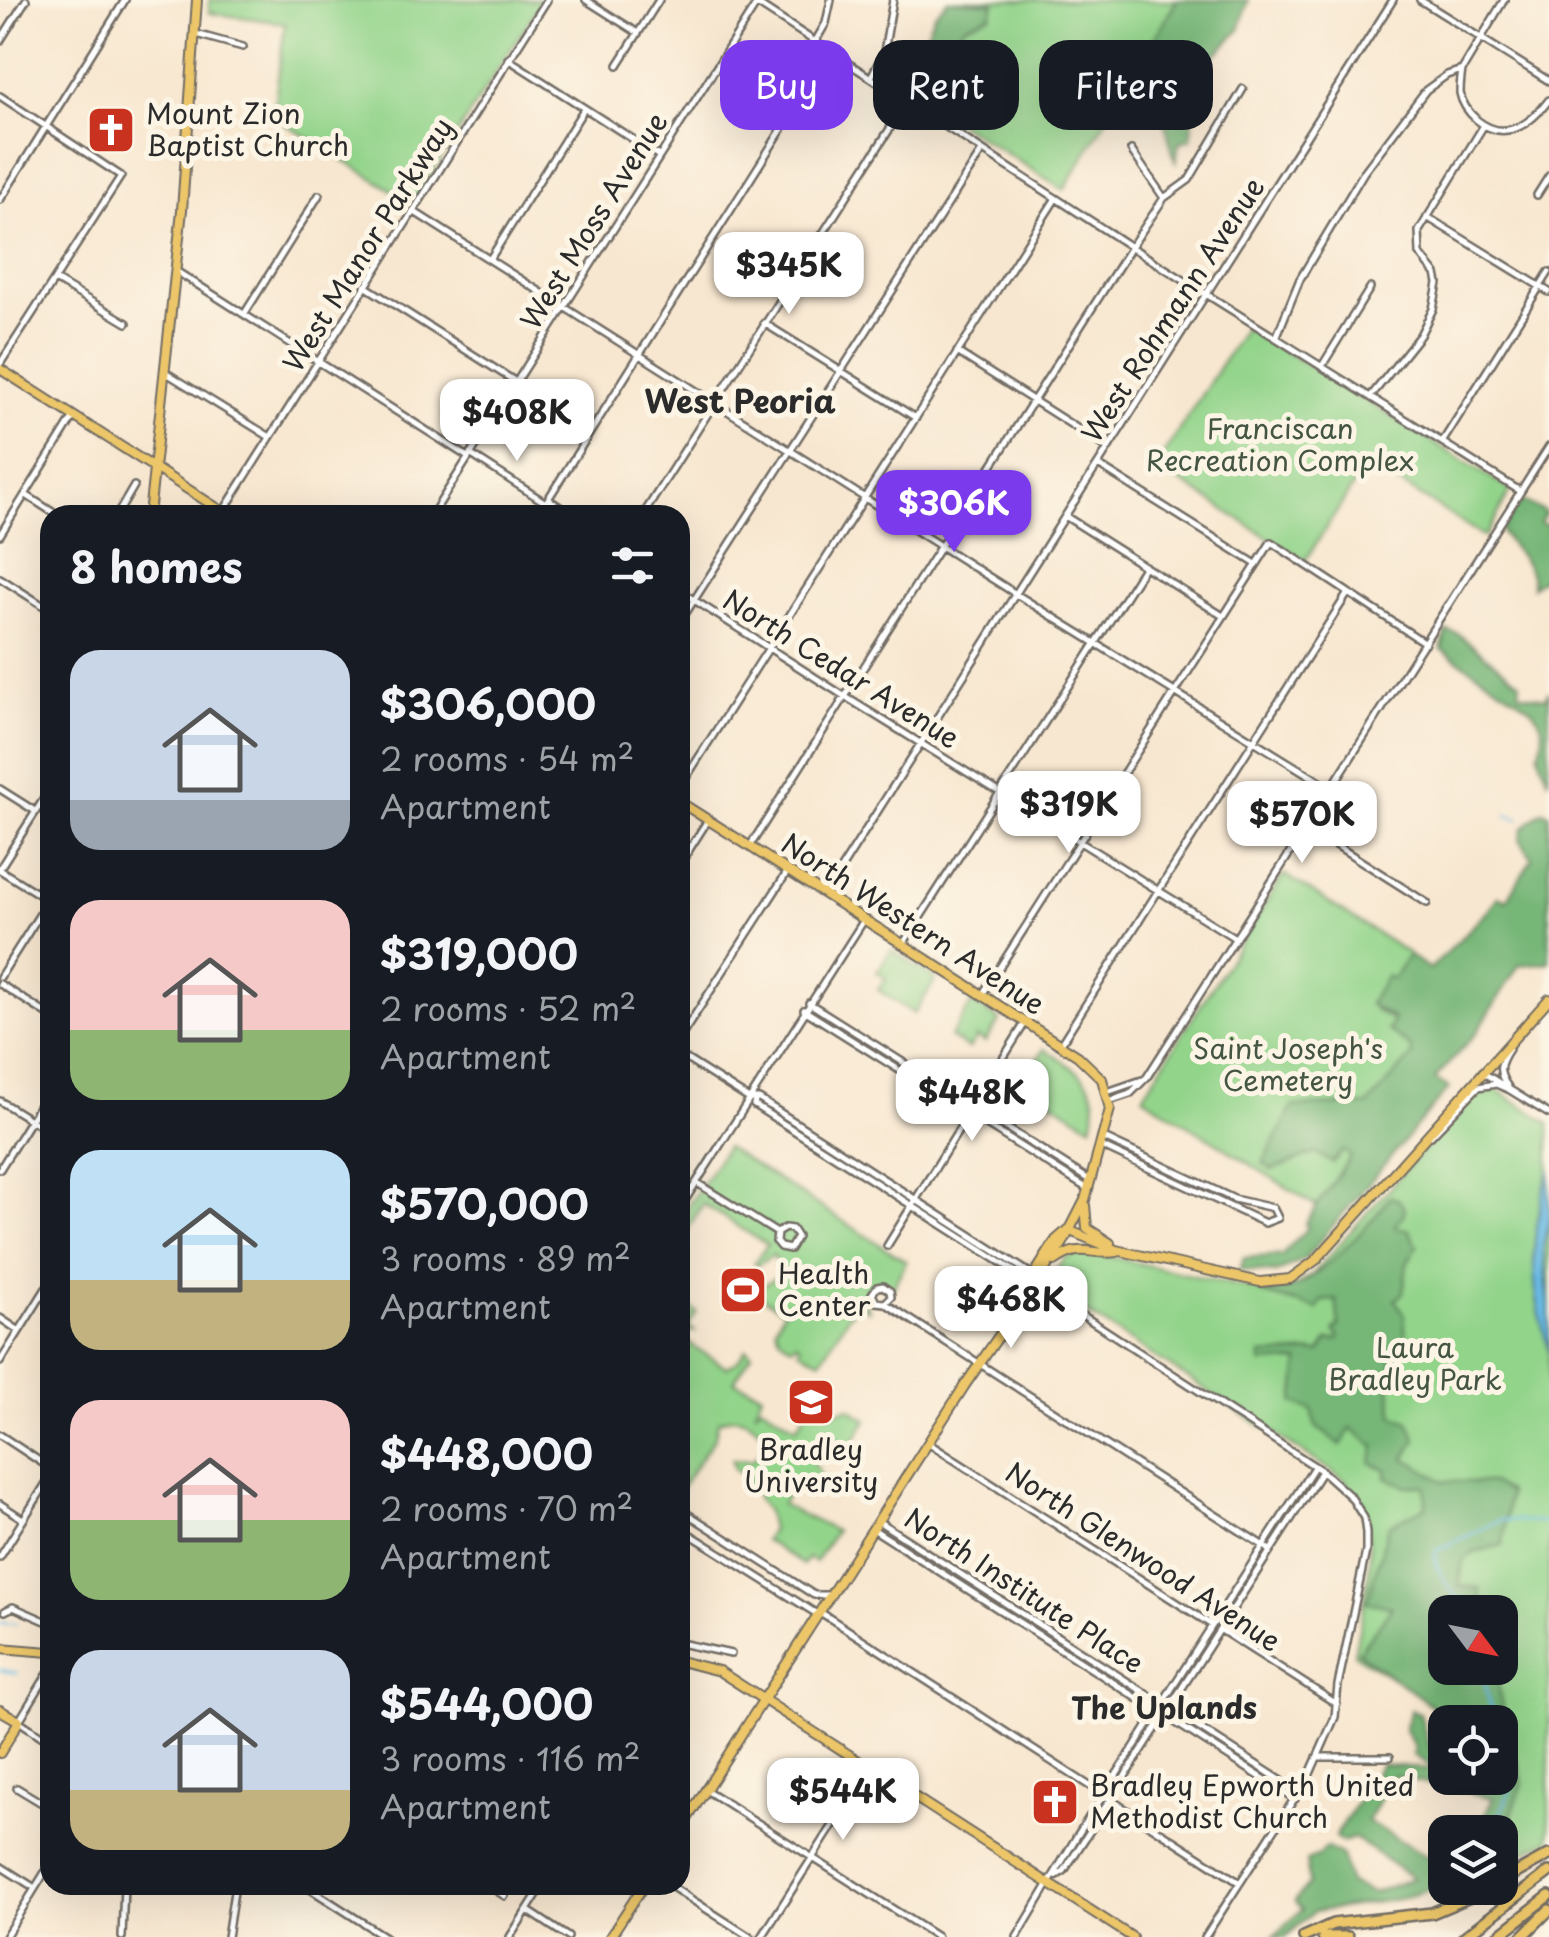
<!DOCTYPE html>
<html lang="en">
<head>
<meta charset="utf-8">
<style>
	:root { --surface:#171b24; --page:#242831; --text:#f1f3f6; --muted:#9ea1a6; --accent:#7c3aed }
	body { margin:0; font-family:"Playpen Sans",sans-serif; background:var(--page); color:var(--text); height:100vh; display:flex; flex-direction:column; font-size:38px; white-space:nowrap }
	* { box-sizing:border-box; margin:0 }
	p { font-size:32px; color:var(--muted) }
	.icon { flex:none; width:55px; height:55px; fill:none; stroke:currentColor; stroke-width:2; stroke-linecap:round; stroke-linejoin:round }
	.map { position:relative; flex:1; overflow:hidden }
	.side { position:absolute; left:40px; top:505px; width:650px; height:1390px; display:flex; flex-direction:column; background:var(--surface); border-radius:30px; box-shadow:0 10px 40px #0002 }
	.side>* { flex:none }
	.hud { position:absolute; left:720px; top:40px; width:678px; height:90px; display:flex; gap:20px }
	.needle { width:65px; rotate:122deg }
	.fabs { position:absolute; left:1428px; top:1595px; display:grid; gap:20px }
	.fabs a { display:grid; place-items:center; width:90px; height:90px; border-radius:20px; background:var(--surface); box-shadow:0 10px 40px #0002; font-size:50px }
	.price { position:absolute; translate:-50% -85px; padding:0 22px; border-radius:20px; background:#fff; color:#222; font-size:32px; line-height:65px; filter:drop-shadow(0 2px 5px #0008) }
	.price::after { content:''; position:absolute; left:50%; top:60px; width:30px; height:22px; margin-left:-15px; background:inherit; clip-path:polygon(0 0,100% 0,50% 100%) }
	.price.active { background:var(--accent); color:#fff }
	ul { padding:0; list-style:none }
	li { display:flex; align-items:center; gap:30px; height:250px; padding:0 30px }
	li span { display:grid; place-items:center; flex:none; width:280px; height:200px; border-radius:30px; color:#555 }
	li>.icon { margin-inline-start:auto }
	span .icon { width:120px; height:120px; fill:#fffc; stroke-width:1 }
	li b { font-size:42px }
	h2 { display:flex; justify-content:space-between; align-items:center; height:120px; padding:0 30px; font-size:42px }
	.tag { padding:0 35px; border-radius:30px; background:var(--surface); box-shadow:0 10px 40px #0002; font-size:35px; line-height:90px }
	.tag.active { background:var(--accent); color:#fff }
	.map>svg:first-child { display:block }
	.green { fill:#93d48b; stroke:#5f805b; stroke-width:2.5; fill-rule:evenodd }
	.forest { fill:#76b677; stroke:#507051; stroke-width:2.5 }
	.water { fill:#6abce6; stroke:#4a7488; stroke-width:2.5 }
	.lines { fill:none; stroke-linecap:round; stroke-linejoin:round }
	.stream { stroke:#6abce6; stroke-width:2.5 }
	.minor-casing { stroke:#736d65; stroke-width:10 }
	.major-casing { stroke:#736d65; stroke-width:12 }
	.highway-casing { stroke:#736d65; stroke-width:14 }
	.minor { stroke:#fff; stroke-width:5 }
	.major { stroke:#ecc669; stroke-width:8 }
	.highway { stroke:#ecc669; stroke-width:9 }
	.labels { text-anchor:middle; stroke-width:10; stroke-linejoin:round; paint-order:stroke }
	.poi-label { font-size:28px; fill:#2b2b2b; stroke:#fcf5e5; text-anchor:start }
	.street-label { font-size:28px; fill:#2b2b2b; stroke:#fcf5e5 }
	.park-label { font-size:28px; fill:#455543; stroke:#fcf5e5 }
	.neighbourhood-label { font-size:30px; font-weight:bold; fill:#2b2b2b; stroke:#fcf5e5 }
	.quarter-label { font-size:32px; font-weight:bold; fill:#2b2b2b; stroke:#fcf5e5 }
</style>
</head>
<body>
<div class="map">
<svg width="1549" height="1937" viewBox="0 0 1549 1937">
	<rect width="100%" height="100%" fill="#fcf5e5"/>
	<filter id="ink" filterUnits="userSpaceOnUse"><feTurbulence type="fractalNoise" baseFrequency=".01" numOctaves="2"/><feDisplacementMap in="SourceGraphic" scale="20" xChannelSelector="R" yChannelSelector="G"/><feConvolveMatrix kernelMatrix="1 2 1 2 8 2 1 2 1" color-interpolation-filters="sRGB"/></filter>
	<filter id="wash" filterUnits="userSpaceOnUse"><feTurbulence type="fractalNoise" baseFrequency=".0048" numOctaves="4" result="noise"/><feDisplacementMap in="SourceGraphic" scale="40" xChannelSelector="R" yChannelSelector="G"/><feGaussianBlur stdDeviation="2.25" result="paint"/><feColorMatrix in="noise" values="0 0 0 0 0 0 0 0 0 0 0 0 0 0 0 0 0 1.4 0 .05"/><feComposite in="paint" operator="in"/></filter>
	<g filter="url(#wash)">
		<rect width="100%" height="100%" fill="#f8e7d0"/>
		<path class="green" d="M209,0h333l-129,203 -140,-87 12,-93 -76,-10z
			M967,0h210l-113,190 -151,-96z
			M1245,327l266,163 -26,47 -117,-74 -63,98 -149,-95z
			M1284,874l125,80 -35,55 56,36 -106,166 -181,-115z
			M891,950l45,29 -22,35 -36,-24 8,-12 -9,-6z
			M972,1003l28,17 -15,22 -8,-5 -8,12 -19,-12z
			M1044,1049c33,22 60,32 48,77l-69,-43z
			M1492,1087l57,36v717l-49,24v-32h-17l16,-33 1,-77h-38l-108,-68c10,-59 34,-123 -9,-174l-286,-185 -12,-13 18,-24 20,-7 180,41 31,-6 16,-11 166,-186zM1445,1612h55v56h-55z
			M726,1147l180,114 -14,29 -13,-9 -12,6 -3,11 4,12 -12,-7 -35,57 -22,-10 2,-4 -5,-4 -4,4 -12,-8 -5,-11 9,-16 -26,-16 -1,-6 24,-15 -8,-19 -17,11 -2,-3 13,-18 -64,-41 -16,26 -7,-4v-8z
			M680,1301l17,11 -9,14 7,5h-5l-5,7 3,5 38,24 12,-6 8,-12 6,5 -18,27 28,12 -7,19 6,-7 36,22 20,-32h6l6,18 20,-5 18,12 -20,31 -10,-7 1,-5 -13,-5 -13,26 10,18 -13,15 -18,-8 -9,20 53,26 -20,31 -7,-4 -5,7 -39,-25 7,-10 -4,-19 -9,-11 -2,-9 -12,-6 4,-7 -14,-9 -2,-10 19,1 12,-9 2,-13c-10,-17 -28,-27 -47,-16l-3,15 -35,52v-168l6,-10 -6,-4z"/>
		<path class="forest" d="M948,0l46,3 -3,12 -27,11 -19,30 -9,-4 -12,-14 10,-23z
			M1177,0h71l-9,31 -45,45 -3,63 -12,3 -3,22c-12,-40 -10,-58 -44,-86z
			M1522,500l24,13 -6,10 9,3v47l-17,14c2,-24 -22,-37 -31,-57z
			M1447,631l11,3 62,48 -1,11 27,5 3,-7 -1,89 -10,-27c8,-19 6,-28 -7,-45l-90,-59z
			M1542,811l7,2v149l-30,3 -42,67 -42,47 14,9 -144,171 -29,14 -36,-3 4,-12 38,-3 26,-28 -3,-3 46,-68 -8,-5 -11,12 -16,-10 -44,17 -9,-7 30,-57 75,-1 44,-49 -2,-9 -22,-17 6,-11 -25,-15 17,-28 7,3 15,-24 22,14 58,-58 10,-15 9,4 25,-42 -12,-19 3,-11z
			M1390,1197l8,2 7,10 -3,9 -7,6 1,4 13,2 8,16 -10,18 -4,29 -8,7 9,13 2,29 -17,12 5,12 -6,9 6,41 15,6 7,18 -11,18 38,23 49,2 17,10 -6,52 -29,7 -11,9 -4,25 21,2 1,24h-36v56h52l2,25 24,90 -20,55 -19,-21 9,-19 -99,-22 -27,45 78,46v18l-46,14 -85,13 -29,25h-12l29,-27 -7,-9 14,-17 -3,-23 11,-4 9,-10 16,9 7,27 24,10 40,-15 -59,-40 -12,4 -7,-5 46,-73 56,6 -24,-15 2,-8 -11,-18 7,-19 9,3 9,34 16,6v25h55v-56h-46l-96,-70 34,-45 -25,-5 22,-77 37,-18 -1,-21h-20l-19,-9v-8l-15,-6 4,-17 -24,-18 -10,17 -25,-18 -4,-17 -18,-7 5,-42 -37,2 -1,-8 59,-3 8,-12h10l1,-3 -5,-6 5,-5 -3,-26 -14,1 -4,8 -58,-16c13,-2 26,-2 39,-8 31,-18 70,-59 91,-88z"/>
		<path class="water" d="M1549,1170v50l-6,27 6,57v48c-20,-70 -20,-112 0,-182z"/>
		<g class="lines">
			<path class="stream" d="M1507,815l13,4
				M1466,1612c-9,-21 -34,-37 -30,-61l64,-31 49,2
				M0,1623l16,1
				M1481,1668l13,54
				M0,1670l17,3
				M1493,1832l17,-42 -10,-43"/>
		</g>
	</g>
	<g filter="url(#ink)">
		<g class="lines">
			<g class="minor-casing">
				<path id="minor" d="M586,0l52,33
					M751,0l380,247 389,244
					M1420,0l129,81
					M196,34l47,13
					M0,41l26,-41
					M815,42l11,-19 5,-23
					M508,59l151,97
					M618,65l41,-65
					M1462,70c-1,7 -2,16 -2,23 2,11 9,20 17,27 28,23 54,4 72,-20
					M871,77l13,-25 9,-52
					M0,96l121,80 -121,188
					M1131,150l33,48
					M1537,195l12,-19
					M0,200l125,-200
					M413,211l603,383 314,194
					M1427,217l122,75
					M490,259l94,-150
					M176,271l292,186
					M55,280l72,43
					M365,286l151,96
					M245,313l74,-118
					M764,323l152,95
					M1276,338l24,-59 64,-107 62,-82 21,-15 15,-5 42,-70
					M957,352l151,96
					M1322,366l48,-78
					M165,372l105,65
					M1371,396l49,-61 13,-26 5,-26 -2,-9 -16,-20 -1,-23 65,-106
					M1443,441l106,-169
					M470,454l76,49
					M1098,465l158,99
					M26,495l31,20
					M548,499l24,16
					M223,512l324,-512
					M117,515l17,-29
					M432,515l327,-515
					M538,515l292,-462
					M643,515l264,-413
					M1065,516l158,100
					M0,535l74,-119
					M0,578l50,32
					M680,591l164,105 391,242
					M680,622l302,-471
					M680,787l376,-589
					M0,789l35,22
					M1306,826l121,77
					M750,846l381,-599 33,-49 25,-18 54,-91
					M680,864l28,-44
					M0,868l50,-79
					M0,870l48,30
					M825,894l568,-894
					M903,944l242,-378
					M0,977l50,-79
					M0,984l50,32
					M982,995l289,-453 154,101
					M809,1003l282,178
					M804,1010l284,179
					M680,1038l108,-167
					M1060,1045l288,-452
					M680,1055l69,44h10l274,176
					M1482,1072l19,12
					M1508,1087c-11,-15 -9,-23 1,-38
					M1510,1090l39,24
					M1107,1092l35,-12
					M0,1101l50,31
					M755,1101l-1,4 276,176
					M1109,1101l21,-7 17,-17 402,-630
					M1431,1136l47,-49 18,-3 14,6
					M1101,1146l164,77 13,-5 -5,-10 -39,-9 -130,-61
					M0,1169l50,-80
					M697,1183l80,50 -1,9 4,5 10,2 7,-12 -5,-8 -7,-1 -8,5
					M680,1208l184,-288
					M887,1246l138,-223
					M1036,1285l286,186 29,26 13,21 2,15v18l-28,134 -3,32 -26,59 -104,161
					M885,1303l6,-6 -1,-6 -7,-5 -6,1 -5,7 4,8 9,1 385,247
					M0,1318l18,12
					M0,1362l50,-80
					M0,1435l50,33
					M928,1443l284,182
					M0,1504l23,15
					M680,1509l134,86h17
					M878,1521l421,271
					M680,1528l137,86
					M873,1529l422,270
					M0,1557l50,-80
					M5,1611l8,-4 37,16
					M820,1612l420,271
					M1221,1630l116,74
					M680,1643l51,11
					M50,1670l-31,51 31,21
					M1317,1757h73
					M17,1788l33,20
					M706,1790l231,147
					M0,1866l35,22
					M1056,1876l8,-5 258,-400
					M304,1885l81,52
					M487,1885l18,11
					M669,1885l81,52
					M527,1910l41,27
					M5,1937l45,-73
					M122,1937l2,-52
					M227,1937l8,-52
					M510,1937l33,-52
					M762,1937l108,-170
					M1017,1937l60,-101 237,-369"/>
			</g>
			<g class="major-casing">
				<path id="major" d="M0,369l228,146
					M149,515l33,-305 15,-210
					M680,802l398,254 24,23 8,30 -25,91 -22,43 -98,142 -285,445
					M1085,1205l2,23 23,15
					M1068,1230l48,20 144,32 30,-3 26,-19 233,-261
					M1055,1261c26,-19 35,-5 62,-9
					M1016,1304l40,-64 8,-7
					M0,1648l50,4
					M680,1661l39,10 413,266
					M0,1710l19,11 -19,32
					M610,1937l34,-52"/>
			</g>
			<g class="highway-casing">
				<path id="highway" d="M1500,1882l49,-27
					M1304,1937l29,-13 99,-11 59,-25
					M1323,1937h25
					M1464,1937l85,-65
					M1497,1937l52,-41
					M1522,1937l27,-27"/>
			</g>
			<use href="#minor" class="minor"/>
			<use href="#major" class="major"/>
			<use href="#highway" class="highway"/>
		</g>
	</g>
	<defs>
		<g id="church-square" transform="scale(2.5)"><rect x="-9" y="-9" width="18" height="18" rx="4" fill="#c8321e" stroke="#fcf5e5"/><path d="M-1.2-6h2.4v3.5h3.3v2.4h-3.3V6h-2.4V-.1h-3.3v-2.4h3.3Z" fill="#fff"/></g>
		<g id="stadium-square" transform="scale(2.5)"><rect x="-9" y="-9" width="18" height="18" rx="4" fill="#c8321e" stroke="#fcf5e5"/><path d="M0-5a6.5 5 0 1 0 0 10a6.5 5 0 1 0 0-10ZM-3.5-1.8h7v3.6h-7Z" fill="#fff"/></g>
		<g id="university-square" transform="scale(2.5)"><rect x="-9" y="-9" width="18" height="18" rx="4" fill="#c8321e" stroke="#fcf5e5"/><path d="M0-5L7-2L0 1L-7-2ZM-4 1L0 2.5L4 1V4Q0 6-4 4Z" fill="#fff"/></g>
	</defs>
	<g fill-rule="evenodd">
		<use href="#church-square" x="111" y="130"/>
		<use href="#stadium-square" x="743" y="1290"/>
		<use href="#university-square" x="811" y="1402"/>
		<use href="#church-square" x="1055" y="1802"/>
	</g>
	<g class="labels">
		<g class="poi-label">
			<text x="146" y="124">Mount Zion<tspan x="146" dy="32">Baptist Church</tspan></text>
			<text x="778" y="1284">Health<tspan x="778" dy="32">Center</tspan></text>
			<text x="811" y="1460" text-anchor="middle">Bradley<tspan x="811" dy="32">University</tspan></text>
			<text x="1090" y="1796">Bradley Epworth United<tspan x="1090" dy="32">Methodist Church</tspan></text>
		</g>
		<g class="street-label">
			<text transform="translate(594 221) rotate(-58)" y="10">West Moss Avenue</text>
			<text transform="translate(368 245) rotate(-58)" y="10">West Manor Parkway</text>
			<text transform="translate(1173 310) rotate(-57)" y="10">West Rohmann Avenue</text>
			<text transform="translate(841 669) rotate(32)" y="10">North Cedar Avenue</text>
			<text transform="translate(913 924) rotate(33)" y="10">North Western Avenue</text>
			<text transform="translate(1143 1557) rotate(33)" y="10">North Glenwood Avenue</text>
			<text transform="translate(1024 1591) rotate(33)" y="10">North Institute Place</text>
		</g>
		<g class="park-label">
			<text x="1280" y="439">Franciscan<tspan x="1280" dy="32">Recreation Complex</tspan></text>
			<text x="1288" y="1059">Saint Joseph's<tspan x="1288" dy="32">Cemetery</tspan></text>
			<text x="1415" y="1358">Laura<tspan x="1415" dy="32">Bradley Park</tspan></text>
		</g>
		<g class="neighbourhood-label">
			<text x="1164" y="1719">The Uplands</text>
		</g>
		<g class="quarter-label">
			<text x="740" y="413">West Peoria</text>
		</g>
	</g>
</svg>
<div class="fabs">
<a><svg class="needle" viewBox="-14 -14 28 28"><path d="M0-13l5 13h-10z" fill="#e53935"/><path d="M0 13l5-13h-10z" fill="#9ea1a6"/></svg></a>
<a><svg class="icon" aria-label="locate" viewBox="0 0 24 24"><circle cx="12" cy="12" r="6"/><path d="M12 2v4M12 18v4M2 12h4M18 12h4"/></svg></a>
<a><svg class="icon" aria-label="layers" viewBox="0 0 24 24"><path d="M12 4l9 5-9 5-9-5zM3 14l9 5 9-5"/></svg></a>
</div>
<b class="price" style="left:789px;top:317px">$345K</b>
<b class="price" style="left:517px;top:464px">$408K</b>
<b class="price active" style="left:954px;top:555px">$306K</b>
<b class="price" style="left:1069px;top:856px">$319K</b>
<b class="price" style="left:1302px;top:866px">$570K</b>
<b class="price" style="left:972px;top:1144px">$448K</b>
<b class="price" style="left:1011px;top:1351px">$468K</b>
<b class="price" style="left:843px;top:1843px">$544K</b>
<div class="hud">
<a class="tag active">Buy</a>
<a class="tag">Rent</a>
<a class="tag">Filters</a>
</div>
<section class="side">
<h2>8 homes<svg class="icon" aria-label="filters" viewBox="0 0 24 24"><path d="M4 7h16M4 17h16"/><circle cx="9" cy="7" r="2"/><circle cx="15" cy="17" r="2"/></svg></h2>
<ul>
<li><span style="background:linear-gradient(#c9d6e8 75%,#9aa5b1 0)"><svg class="icon" aria-label="home" viewBox="0 0 24 24"><path d="M3 11l9-7 9 7M6 9v11h12V9"/></svg></span><div><b>$306,000</b><p>2 rooms · 54 m²</p><p>Apartment</p></div></li>
<li><span style="background:linear-gradient(#f6c9c9 65%,#8fb573 0)"><svg class="icon" aria-label="home" viewBox="0 0 24 24"><path d="M3 11l9-7 9 7M6 9v11h12V9"/></svg></span><div><b>$319,000</b><p>2 rooms · 52 m²</p><p>Apartment</p></div></li>
<li><span style="background:linear-gradient(#bfe0f5 65%,#c2b280 0)"><svg class="icon" aria-label="home" viewBox="0 0 24 24"><path d="M3 11l9-7 9 7M6 9v11h12V9"/></svg></span><div><b>$570,000</b><p>3 rooms · 89 m²</p><p>Apartment</p></div></li>
<li><span style="background:linear-gradient(#f6c9c9 60%,#8fb573 0)"><svg class="icon" aria-label="home" viewBox="0 0 24 24"><path d="M3 11l9-7 9 7M6 9v11h12V9"/></svg></span><div><b>$448,000</b><p>2 rooms · 70 m²</p><p>Apartment</p></div></li>
<li><span style="background:linear-gradient(#c9d6e8 70%,#c2b280 0)"><svg class="icon" aria-label="home" viewBox="0 0 24 24"><path d="M3 11l9-7 9 7M6 9v11h12V9"/></svg></span><div><b>$544,000</b><p>3 rooms · 116 m²</p><p>Apartment</p></div></li>
</ul>
</section>
</div>
</body>
</html>
